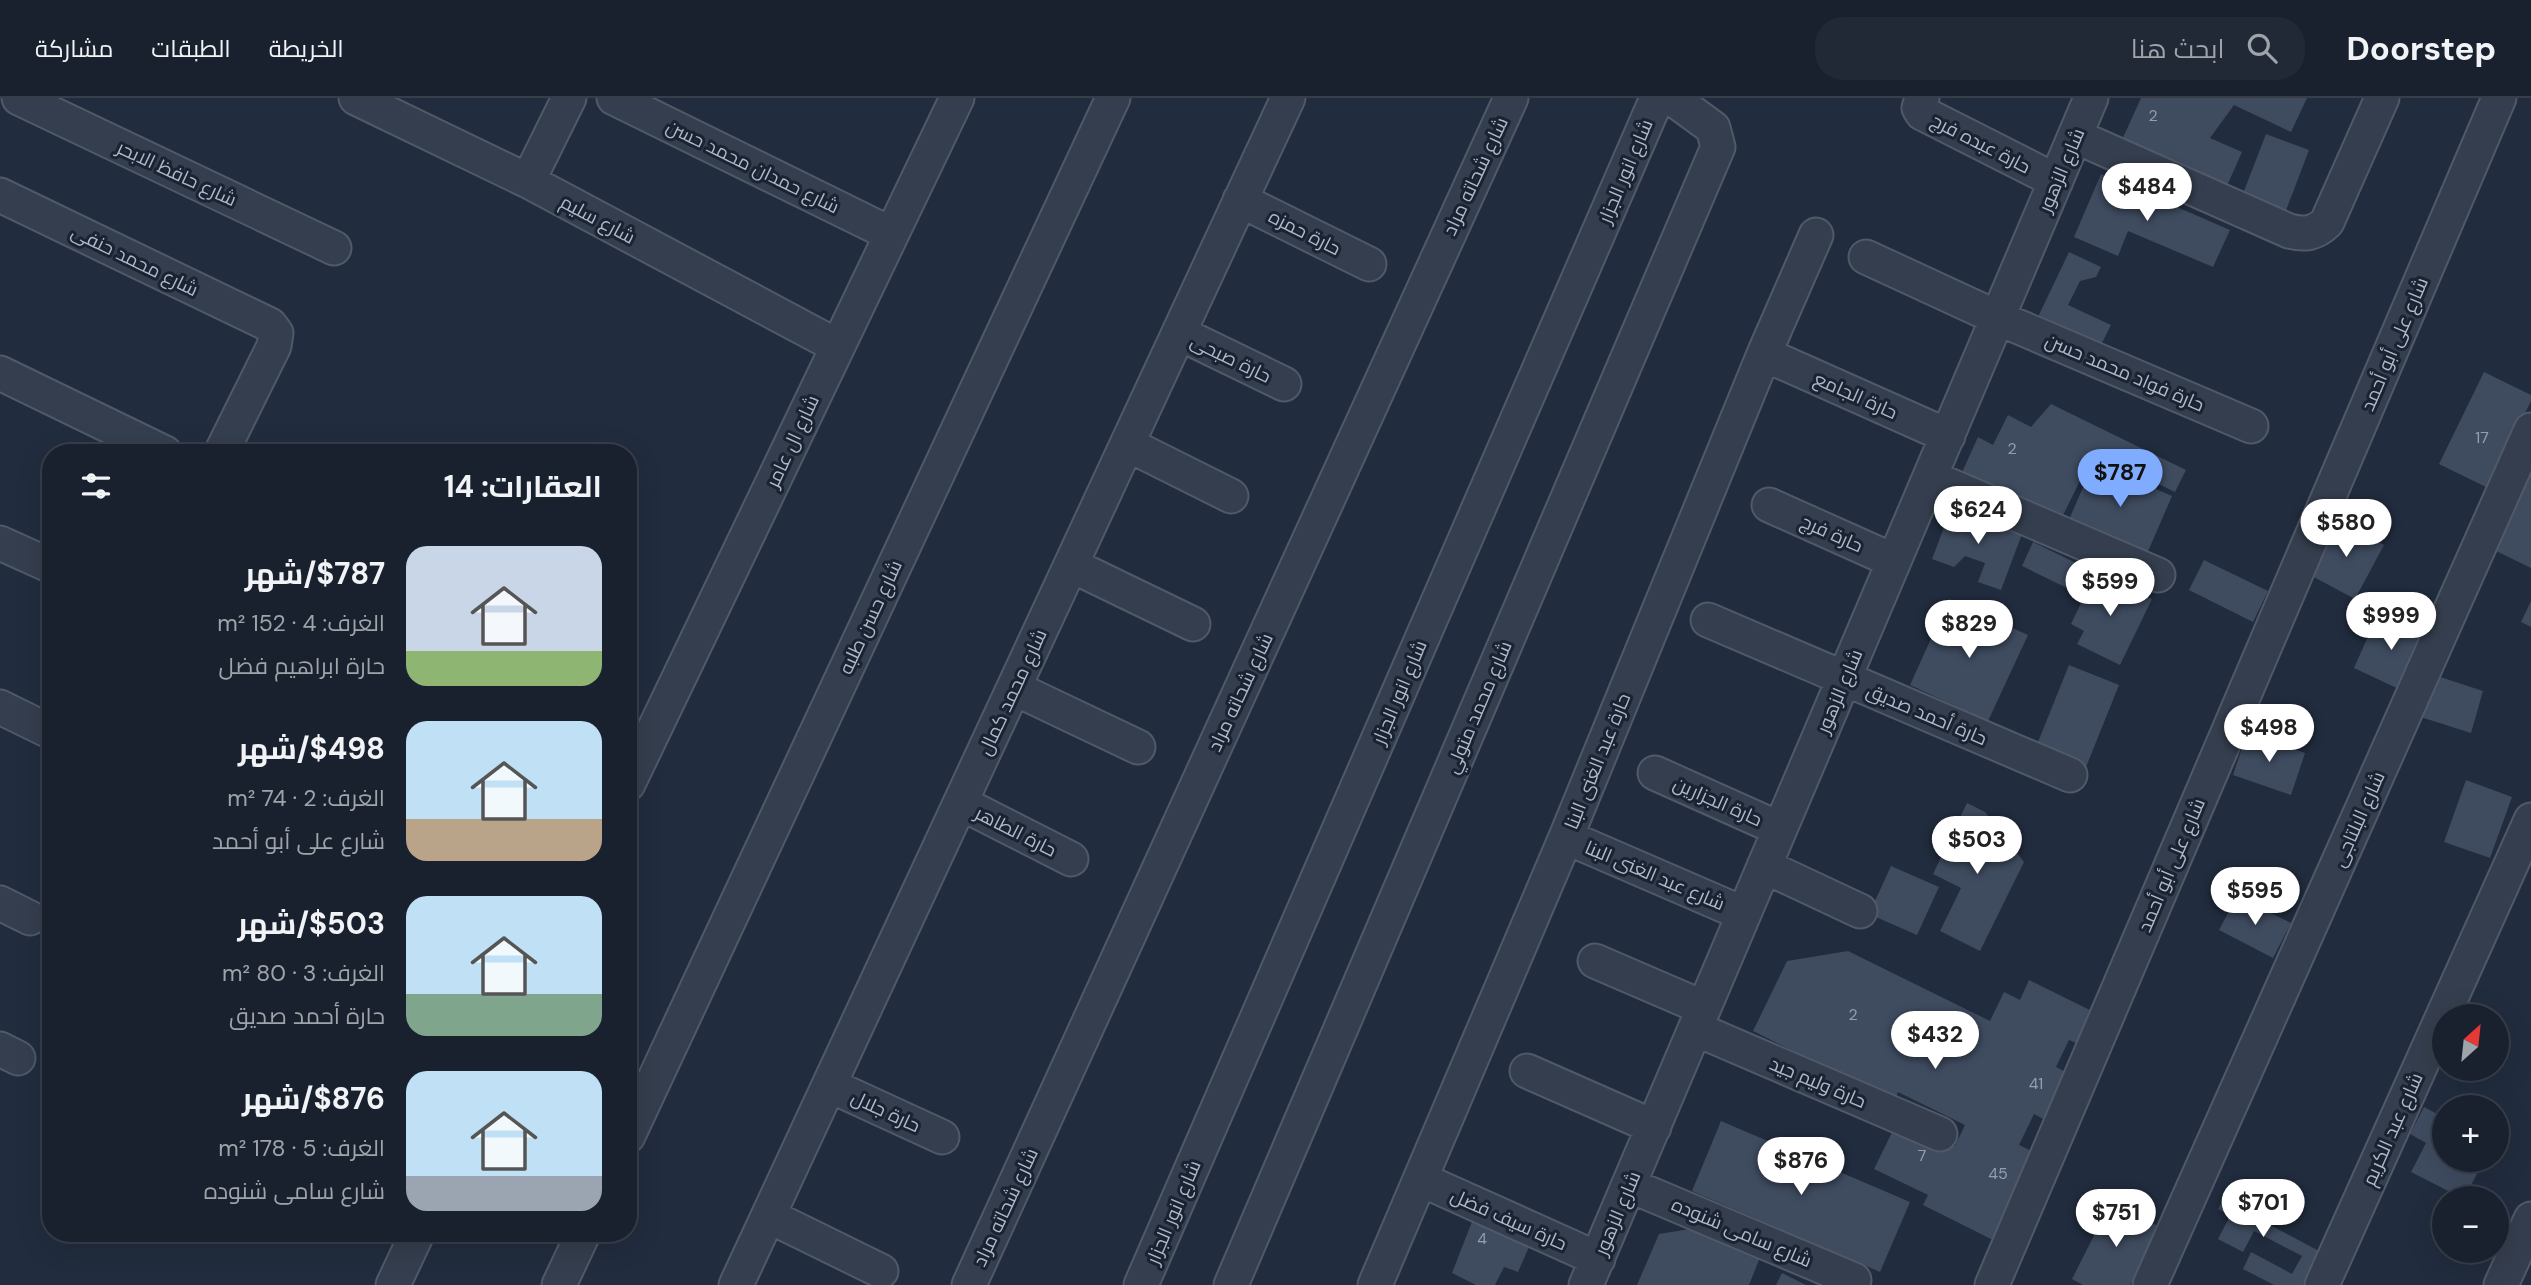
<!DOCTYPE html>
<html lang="ar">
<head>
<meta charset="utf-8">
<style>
	:root { --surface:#19212e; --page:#222936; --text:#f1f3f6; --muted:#9fa3aa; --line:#373e4a; --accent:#7facff }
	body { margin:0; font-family:"DM Sans",Cairo,sans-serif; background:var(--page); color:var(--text); direction:rtl; height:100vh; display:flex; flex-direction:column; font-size:26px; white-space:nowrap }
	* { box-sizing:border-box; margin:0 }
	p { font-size:23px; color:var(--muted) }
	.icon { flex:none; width:38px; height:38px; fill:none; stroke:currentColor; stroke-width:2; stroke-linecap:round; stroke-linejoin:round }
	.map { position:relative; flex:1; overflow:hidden; direction:ltr }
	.panel { position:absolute; left:42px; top:346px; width:595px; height:798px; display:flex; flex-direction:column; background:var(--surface); border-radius:28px; box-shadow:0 7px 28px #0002,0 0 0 2px var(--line); direction:rtl }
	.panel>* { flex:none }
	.needle { width:46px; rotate:27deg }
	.buttons { position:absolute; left:2432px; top:906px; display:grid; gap:14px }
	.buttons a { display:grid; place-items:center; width:77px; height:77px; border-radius:50%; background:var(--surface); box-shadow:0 7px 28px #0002,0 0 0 2px var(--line); font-size:35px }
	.price { position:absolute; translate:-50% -60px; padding:0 16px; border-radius:24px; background:#fff; color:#222; font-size:23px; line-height:46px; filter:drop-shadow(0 2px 4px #0008) }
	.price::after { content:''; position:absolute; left:50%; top:42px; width:21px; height:16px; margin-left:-10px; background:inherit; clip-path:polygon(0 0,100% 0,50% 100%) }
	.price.selected { background:var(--accent); color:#111 }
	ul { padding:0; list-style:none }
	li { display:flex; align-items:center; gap:21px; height:175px; padding:0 35px }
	li span { display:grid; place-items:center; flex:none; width:196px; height:140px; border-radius:21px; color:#555 }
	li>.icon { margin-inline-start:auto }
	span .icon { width:84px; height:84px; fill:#fffc; stroke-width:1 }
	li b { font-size:30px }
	h2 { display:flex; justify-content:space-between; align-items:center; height:84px; padding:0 35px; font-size:30px }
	header { display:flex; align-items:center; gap:42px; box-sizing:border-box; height:98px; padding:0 35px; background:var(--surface); border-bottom:2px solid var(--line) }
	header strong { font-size:33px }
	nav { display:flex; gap:38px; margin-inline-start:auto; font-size:24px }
	.search { width:490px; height:63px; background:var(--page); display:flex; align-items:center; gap:18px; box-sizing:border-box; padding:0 24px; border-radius:28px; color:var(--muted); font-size:26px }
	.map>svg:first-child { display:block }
	.building { fill:#3f4c60 }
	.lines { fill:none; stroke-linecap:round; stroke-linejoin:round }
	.street-casing { stroke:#505968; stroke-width:37 }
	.street { stroke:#353e4e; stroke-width:33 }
	.labels { text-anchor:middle; stroke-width:6; stroke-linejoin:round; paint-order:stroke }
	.number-label { font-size:16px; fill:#949eaf }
	.street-label { font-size:19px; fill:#b0b9c9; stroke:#1a2332 }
</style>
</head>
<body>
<header>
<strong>Doorstep</strong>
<div class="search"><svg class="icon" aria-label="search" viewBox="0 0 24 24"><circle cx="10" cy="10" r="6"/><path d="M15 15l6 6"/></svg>ابحث هنا</div>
<nav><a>الخريطة</a><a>الطبقات</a><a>مشاركة</a></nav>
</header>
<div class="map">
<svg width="2531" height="1187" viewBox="0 0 2531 1187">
	<rect width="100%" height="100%" fill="#212c3e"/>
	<path class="building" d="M2141,0h166l-16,34 -57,-27 -24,33 32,14 -16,36 -105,-46z
		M2266,36l43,16 -24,63 -43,-17z
		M2101,76l129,56 -17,37 -85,-36 -10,25 -44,-19z
		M2069,154l32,15 -5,10 -16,4 -12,24 43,20 -12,24 -62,-30z
		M2484,274l47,23v6l-43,87 -49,-24z
		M2051,306l135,66 -11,22 -81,-39 -35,70 -100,-44 19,-42 15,8 15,-30 23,12z
		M2094,364l78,34 -26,60 -78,-34z
		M2531,364v106l-41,-20z
		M1951,411l71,25 -21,56 -23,-8 7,-19 -20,-7 -11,11 -22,-8z
		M2337,421l47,26 -29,54 -47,-25z
		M2033,444l47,23 -11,24 -47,-23z
		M2204,462l64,31 -15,31 -64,-32z
		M2096,474l56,27 -32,66 -43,-21 7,-13 -13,-7z
		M1949,501l79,36 -40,86 -78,-36z
		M2531,503v26l-10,-5z
		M2378,516l49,22 -24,55 -49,-23z
		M2069,567l50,20 -35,87 -50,-20z
		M2431,576l52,17 -12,42 -66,-21z
		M2247,635l58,20 -14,42 -58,-20z
		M2466,682l46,17 -22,61 -46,-16z
		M1967,705l18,9 39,50 -44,89 -40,-20 21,-43 -28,-14z
		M1891,768l48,21 -22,48 -48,-21z
		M2237,798l54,27 -18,35 -54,-28z
		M1848,853l142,70 14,-29 16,8 9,-20 69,34 -16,32 -13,-6 -13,27 14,7 -23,47 -13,-7 -15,31 17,8 -43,87 -70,-35 5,-10 -54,-26 25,-51 56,28 10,-21 -67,-33 -4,9 -141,-70 34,-70z
		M2424,1009l21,11v11l-3,5 3,2v24h39l-20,39 -53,-27 15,-29 -16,-9z
		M1721,1023l189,81 -30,70 -188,-81z
		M2230,1088l48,25 -8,14 51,27 -17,33h-30l-31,-16 8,-17 41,22 10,-18 -48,-25 -11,21 -25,-13 12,-23 -12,-7z
		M2111,1104l49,25 -30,58h-47l-11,-6z
		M1473,1121l63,12 -18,41 -14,-5 -9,18h-19l-24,-12z
		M1696,1130l65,27 -12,30h-112l22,-51z
		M1782,1175l24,12h-30z"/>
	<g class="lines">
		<g class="street-casing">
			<path id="street" d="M19,0l315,150
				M356,0l172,83 309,165
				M614,0l277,136
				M1922,0l-3,10 3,5 134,68
				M2075,38l214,95c15,4 26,3 38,-9l55,-124
				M528,83l41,-83
				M0,97l270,130 6,8 -2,13 -53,107
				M1240,102l129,64
				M1866,159l132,61 253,108
				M1179,235l105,51
				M1764,256l184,82
				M0,275l165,80
				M1127,346l104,52
				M1930,379l228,98
				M1769,407l125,56
				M0,445l51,23
				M1071,467l122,59
				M1708,522l362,155
				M1014,590l124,59
				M0,609l51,25
				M1655,675l125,56
				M628,686l329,-686
				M961,705l110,56
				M1566,739l178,77
				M1764,768l96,45
				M0,805l30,15
				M1595,863l109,47
				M1696,931l244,105
				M0,951l18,9
				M1527,973l127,56
				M829,987l113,52
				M628,1038l485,-1038
				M1420,1081l178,80
				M1629,1087l225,95
				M769,1118l112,55
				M393,1187l24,-51
				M559,1187l24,-51
				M736,1187l552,-1187
				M969,1187l542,-1187
				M1141,1187l516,-1187
				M1231,1187l487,-1138 -5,-19 -41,-30
				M1375,1187l191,-448 198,-483 52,-119
				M1586,1187l505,-1187
				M1992,1187l507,-1187
				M2150,1187l381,-855
				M2322,1187l209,-465
				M2501,1187l30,-66"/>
		</g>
		<use href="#street" class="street"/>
	</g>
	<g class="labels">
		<g class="number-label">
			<text x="2153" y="23">2</text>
			<text x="2482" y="345">17</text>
			<text x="2012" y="356">2</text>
			<text x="1853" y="922">2</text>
			<text x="2036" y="991">41</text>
			<text x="1922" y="1063">7</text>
			<text x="1998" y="1081">45</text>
			<text x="1482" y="1146">4</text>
		</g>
		<g class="street-label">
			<text transform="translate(1981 45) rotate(27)" y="7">حارة عبده فرج</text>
			<text transform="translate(753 68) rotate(26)" y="7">شارع حمدان محمد حسن</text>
			<text transform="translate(2061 72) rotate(-67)" y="7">شارع الزهور</text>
			<text transform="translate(1625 73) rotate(-67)" y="7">شارع انور الجزار</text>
			<text transform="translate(177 75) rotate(25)" y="7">شارع حافظ الابحر</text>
			<text transform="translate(1475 78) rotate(-65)" y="7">شارع شحاته مراد</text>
			<text transform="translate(598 121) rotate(28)" y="7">شارع سليم</text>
			<text transform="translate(1305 134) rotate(27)" y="7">حارة حمزه</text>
			<text transform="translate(135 162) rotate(26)" y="7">شارع محمد حنفى</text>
			<text transform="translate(2394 246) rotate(-67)" y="7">شارع على أبو أحمد</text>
			<text transform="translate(1231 260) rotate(26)" y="7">حارة صبحى</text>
			<text transform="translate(2125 274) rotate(23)" y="7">حارة فواد محمد حسن</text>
			<text transform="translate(1856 297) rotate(24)" y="7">حارة الجامع</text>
			<text transform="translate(792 343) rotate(-65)" y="7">شارع ال عامر</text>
			<text transform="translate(1832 435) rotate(24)" y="7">حارة فرج</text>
			<text transform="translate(870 519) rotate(-65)" y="7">شارع حسن طلبه</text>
			<text transform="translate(1839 593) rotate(-67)" y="7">شارع الزهور</text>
			<text transform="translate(1012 594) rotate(-65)" y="7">شارع محمد كمال</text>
			<text transform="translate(1240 594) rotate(-65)" y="7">شارع شحاته مراد</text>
			<text transform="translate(1399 594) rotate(-67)" y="7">شارع انور الجزار</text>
			<text transform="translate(1478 609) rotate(-67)" y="7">شارع محمد متولي</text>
			<text transform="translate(1927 616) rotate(23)" y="7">حارة أحمد صديق</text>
			<text transform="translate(1597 663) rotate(-68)" y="7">حارة عبد الغنى البنا</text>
			<text transform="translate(1718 703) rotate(24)" y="7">حارة الجزارين</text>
			<text transform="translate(2358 721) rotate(-66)" y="7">شارع البلتاجى</text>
			<text transform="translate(1016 733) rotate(27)" y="7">حارة الطاهر</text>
			<text transform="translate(2171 767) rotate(-67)" y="7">شارع على أبو أحمد</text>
			<text transform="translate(1655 777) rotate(23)" y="7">شارع عبد الغنى البنا</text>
			<text transform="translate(1818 984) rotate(23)" y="7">حارة وليم جيد</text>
			<text transform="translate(886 1013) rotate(25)" y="7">حارة جلال</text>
			<text transform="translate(2392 1031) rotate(-66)" y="7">شارع عبد الكريم</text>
			<text transform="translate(1005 1109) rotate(-65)" y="7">شارع شحاته مراد</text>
			<text transform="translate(1173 1114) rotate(-67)" y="7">شارع انور الجزار</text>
			<text transform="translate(1617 1115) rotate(-67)" y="7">شارع الزهور</text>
			<text transform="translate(1509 1121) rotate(24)" y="7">حارة سيف فضل</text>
			<text transform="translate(1742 1134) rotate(23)" y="7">شارع سامى شنوده</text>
		</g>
	</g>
</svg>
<div class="buttons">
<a><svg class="needle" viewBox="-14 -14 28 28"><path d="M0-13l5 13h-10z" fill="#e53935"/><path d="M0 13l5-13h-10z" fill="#9fa3aa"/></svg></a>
<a>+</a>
<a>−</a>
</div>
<b class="price" style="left:2147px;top:125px">$484</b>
<b class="price selected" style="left:2120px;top:411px">$787</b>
<b class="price" style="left:1978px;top:448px">$624</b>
<b class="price" style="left:2346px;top:461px">$580</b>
<b class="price" style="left:2110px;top:520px">$599</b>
<b class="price" style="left:2391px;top:554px">$999</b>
<b class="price" style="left:1969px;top:562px">$829</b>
<b class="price" style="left:2269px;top:666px">$498</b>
<b class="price" style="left:1977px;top:778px">$503</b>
<b class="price" style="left:2255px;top:829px">$595</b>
<b class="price" style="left:1935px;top:973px">$432</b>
<b class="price" style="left:1801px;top:1099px">$876</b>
<b class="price" style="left:2263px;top:1141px">$701</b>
<b class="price" style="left:2116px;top:1151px">$751</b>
<section class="panel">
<h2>العقارات: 14<svg class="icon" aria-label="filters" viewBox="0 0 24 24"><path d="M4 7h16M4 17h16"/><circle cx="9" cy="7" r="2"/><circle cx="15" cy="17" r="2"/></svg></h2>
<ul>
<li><span style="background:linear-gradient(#c9d6e8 75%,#8fb573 0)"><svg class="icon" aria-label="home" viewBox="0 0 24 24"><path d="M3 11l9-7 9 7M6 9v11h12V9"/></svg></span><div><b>$787/شهر</b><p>الغرف: 4 · 152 m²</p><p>حارة ابراهيم فضل</p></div></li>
<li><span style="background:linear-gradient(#bfe0f5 70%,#b9a48a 0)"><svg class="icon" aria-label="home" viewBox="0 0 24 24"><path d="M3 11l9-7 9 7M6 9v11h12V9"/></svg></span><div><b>$498/شهر</b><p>الغرف: 2 · 74 m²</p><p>شارع على أبو أحمد</p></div></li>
<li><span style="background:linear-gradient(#bfe0f5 70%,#7fa58c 0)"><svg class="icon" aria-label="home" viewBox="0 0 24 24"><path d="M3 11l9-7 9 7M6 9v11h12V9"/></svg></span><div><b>$503/شهر</b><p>الغرف: 3 · 80 m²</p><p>حارة أحمد صديق</p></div></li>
<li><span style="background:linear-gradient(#bfe0f5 75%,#9aa5b1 0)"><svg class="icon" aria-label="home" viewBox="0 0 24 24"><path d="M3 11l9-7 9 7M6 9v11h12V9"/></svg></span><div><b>$876/شهر</b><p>الغرف: 5 · 178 m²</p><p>شارع سامى شنوده</p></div></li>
</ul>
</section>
</div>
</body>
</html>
